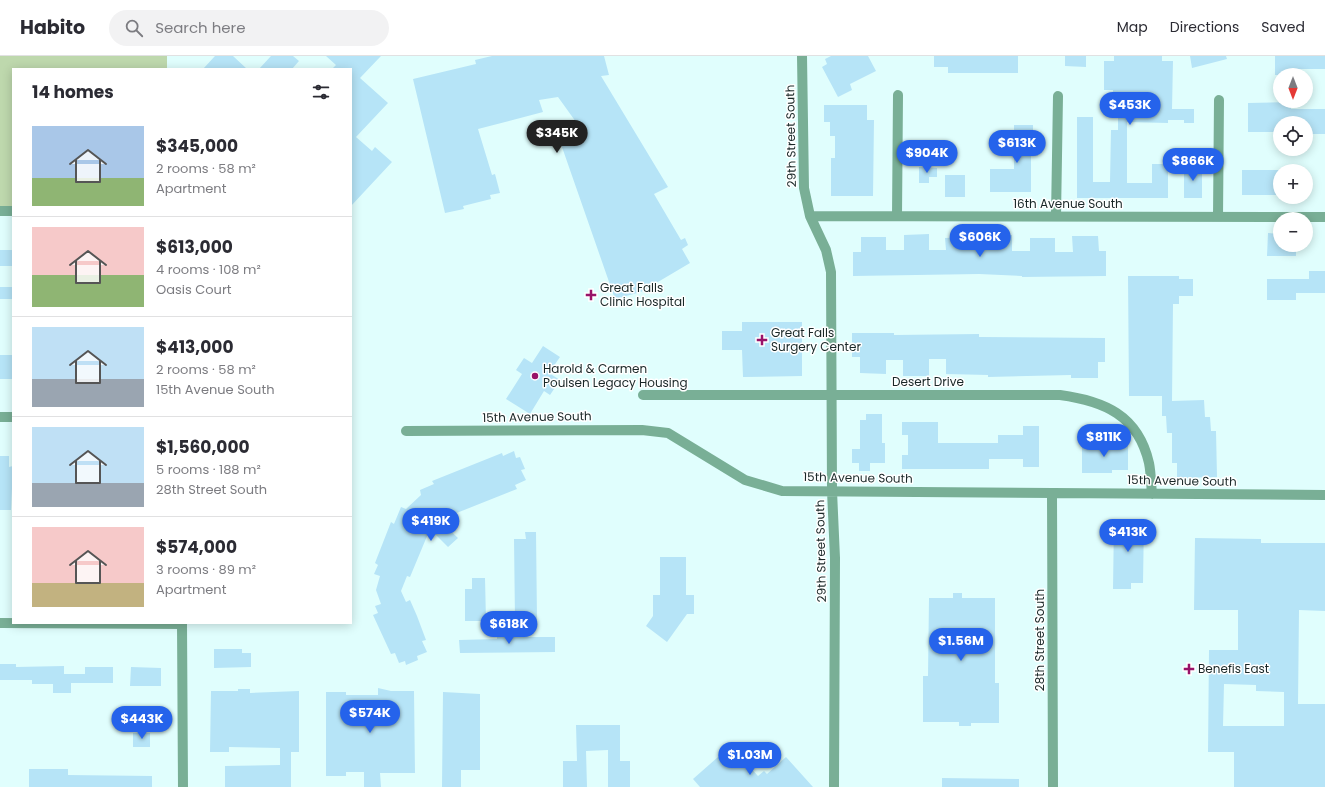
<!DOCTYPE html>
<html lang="en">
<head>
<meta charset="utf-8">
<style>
	:root { --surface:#fff; --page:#f2f2f3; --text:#2b2b33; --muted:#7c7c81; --line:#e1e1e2; --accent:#2563eb }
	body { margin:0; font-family:Poppins,sans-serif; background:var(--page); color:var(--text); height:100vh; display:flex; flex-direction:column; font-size:15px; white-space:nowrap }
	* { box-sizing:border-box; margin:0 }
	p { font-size:13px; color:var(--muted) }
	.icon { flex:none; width:22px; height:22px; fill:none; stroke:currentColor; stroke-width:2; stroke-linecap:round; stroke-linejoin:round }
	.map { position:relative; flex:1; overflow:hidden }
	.sheet { position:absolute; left:12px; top:12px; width:340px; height:556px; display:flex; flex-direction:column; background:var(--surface); border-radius:0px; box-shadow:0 2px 10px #0003 }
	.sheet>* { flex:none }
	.needle { width:26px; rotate:180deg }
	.fabs { position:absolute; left:1273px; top:12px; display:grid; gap:8px }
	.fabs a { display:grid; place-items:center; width:40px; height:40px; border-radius:50%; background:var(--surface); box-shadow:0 2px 10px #0003; font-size:20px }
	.price { position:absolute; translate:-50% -34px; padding:0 9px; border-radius:14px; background:var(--accent); color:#fff; font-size:13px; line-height:26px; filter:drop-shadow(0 1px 2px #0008) }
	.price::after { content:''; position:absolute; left:50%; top:24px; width:12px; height:9px; margin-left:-6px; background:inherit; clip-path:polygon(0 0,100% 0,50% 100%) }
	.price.active { background:#222; color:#fff }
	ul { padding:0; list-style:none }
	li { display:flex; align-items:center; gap:12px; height:100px; padding:0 20px }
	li+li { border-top:1px solid var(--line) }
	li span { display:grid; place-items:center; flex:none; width:112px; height:80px; border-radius:0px; color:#555 }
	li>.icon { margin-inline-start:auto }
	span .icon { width:48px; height:48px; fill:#fffc; stroke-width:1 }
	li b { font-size:17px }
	h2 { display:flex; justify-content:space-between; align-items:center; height:48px; padding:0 20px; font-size:17px }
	header { display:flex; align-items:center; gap:24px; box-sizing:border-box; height:56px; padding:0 20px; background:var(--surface); border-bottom:1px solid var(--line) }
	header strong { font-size:19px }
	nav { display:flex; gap:22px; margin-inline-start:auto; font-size:14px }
	.search { width:280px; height:36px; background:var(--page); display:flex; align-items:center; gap:10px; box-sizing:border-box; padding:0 14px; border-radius:22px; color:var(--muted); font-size:15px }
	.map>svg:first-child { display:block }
	.green { fill:#bed8ad }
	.building { fill:#b6e4f7; fill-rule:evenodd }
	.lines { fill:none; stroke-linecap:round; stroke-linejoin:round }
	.street { stroke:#79af96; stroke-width:10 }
	.poi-dot { fill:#981369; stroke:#fff; stroke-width:1.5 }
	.labels { text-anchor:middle; stroke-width:3; stroke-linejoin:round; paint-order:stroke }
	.street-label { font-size:12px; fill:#192727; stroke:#fff }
	.poi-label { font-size:12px; fill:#192727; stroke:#fff; text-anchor:start }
</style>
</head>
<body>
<header>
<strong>Habito</strong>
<div class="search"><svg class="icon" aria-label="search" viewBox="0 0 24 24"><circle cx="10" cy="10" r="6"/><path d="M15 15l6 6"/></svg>Search here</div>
<nav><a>Map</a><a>Directions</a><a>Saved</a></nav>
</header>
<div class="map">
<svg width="1325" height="731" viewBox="0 0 1325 731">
	<rect width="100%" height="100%" fill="#e0fefd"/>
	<path class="green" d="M0,0h167v13h-154v141h-13z"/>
	<path class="building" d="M215,0h18l14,13h-44z
		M271,0h22l6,5 -7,8h-33z
		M326,0h55l-21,22 28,25 -32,34 16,14 3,-4 17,15 -41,44v-137h-19l4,-4z
		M492,0h112l5,19 -8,1 67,111 -14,7 27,46 4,-2 3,7 -6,4 8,14 -49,29 -26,7 -60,-172 21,-5 -18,-25 -19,3 4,12 -65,17 14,46 3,-1 5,19 -10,2 1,4 -28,7 1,3 -19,4 -32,-134 63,-15 -1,-4z
		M831,0h37l8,15 -26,13 2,6 -14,7 -16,-30 5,-3 -2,-5z
		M934,0h84v17h-70v-6h-14z
		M1065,0h21v11l-21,-1z
		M1114,0h48v5h11l-1,48h22v14h-10v-3h-16v3l-41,-1v61h25v-19h16v34h-91v-81h16v65h17l1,-52h7v-36h-5v-4h-9v-29h10z
		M1190,0h36l1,3 -35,9z
		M1275,0h50v13h-35v6h-15z
		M1291,46v7h34v25h-19v-11h-26v9h-32v-29z
		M824,49h43v15h7l-1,76h-42v-38h4v-22h-5v-14h-6z
		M1014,69h19v17h5v14h-7v36h-41v-23h24z
		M1184,109h18v33h-18z
		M919,111l18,1v9h-8v6h-10z
		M1242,114h38v25h-38z
		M945,119h20v22h-20z
		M1268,177l12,1v11h16v11h-29z
		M929,178v16h17l-1,-12 67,-3v16h18v-13h25v14h18l-1,-16h26l1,15h7v25l-84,1v-1l-43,-2 -126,2v-24h8v-15h25v13h18v-15z
		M0,194h13v16h-13z
		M1309,215h16v22h-29v7h-29v-21h42z
		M1128,220h51v3h14v17h-14v8h-6l-1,97 32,-1 1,17h5l1,14h5l1,46 -40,1v-15h-5v-30h-5l-1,-17h-4v-20h-33z
		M0,231h13v12h-13z
		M742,266h60v54l-59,1 -1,-27h-20v-19h20z
		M852,277h42v2l85,-1v3l126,1v24h-7v16h-27v-3l-83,2v-2l-42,-1v-15h-17v17h-26v-16h-17v14l-26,-1v-16h-8z
		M543,290l17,11 -11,16 11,7 -10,15 -6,-4 -14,23 -24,-15 16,-25 -6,-4 8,-12 8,5z
		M0,299h13v24h-13z
		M866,358h16v29h3v20h-15v8h-11v-8h-7v-14h8v-29h6z
		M902,366h36v21h60v-8h25v-9h16v41h-16v-8h-34v10h-87v-14h6v-20h-6z
		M1082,387h46v27h-16v3h-30z
		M514,395l2,7 4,-1 5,12 -4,1 5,10 -11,5 2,4 -78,31 19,18 -10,9 -18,-18 -20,48 -3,-1 -6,15 5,11 4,-2 7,16 9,24 -4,1 5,11 -10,4 1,4 -12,5 -1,-4 -6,2 -4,-10 -4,1 -18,-39 5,-2 -3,-7 6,-2 -5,-14 4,-14 -6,-2 4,-9 -3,-2 16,-41 3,2 7,-17 5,2 15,-14 -1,-5 14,-6 -2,-3 70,-28 1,3z
		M0,400h9v11l4,-1 -2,44h-11z
		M1114,464h30l-1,63h-12v6h-18z
		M525,476h11l1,88h-22l-1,-81h12z
		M1195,482l66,1v4h64v68l-26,-1 -1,94h27v83h-91v-35h-26l1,-102h29v-40h-44zM1224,628l32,1v6l28,1v34h-61z
		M660,501h26v38h8v19h-7l-20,28 -21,-16 7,-10v-21h7z
		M472,522h13l1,43h-21v-32h7z
		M953,537h9v5h33v85h4v40h-28v3h-12v-4h-36v-46h5l1,-78h24z
		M497,581h58v15l-95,1 -1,-13 38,-1z
		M214,593h28v4h9v14l-37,1z
		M0,608h16v3l48,-1v8h21v-7h28v16h-42v10h-18v-9h-21v-4h-32z
		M131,611l30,1v18h-31z
		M378,632l13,3h23l1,82h-35l1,14h-17v-15h-18v4h-20v-84h20v3h32z
		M238,633h12v4l49,-2v61h-8v35h-66v-21l55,-1v-17l-51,-1v5h-19l1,-61h27z
		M443,636l37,2v76h-19v17h-19z
		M158,656h13v10h-13z
		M576,669h44v36h10v26h-22v-37l-22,1 1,36h-24v-26h14z
		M133,677h17v14h-17z
		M739,699l19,21 6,-5 3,3 19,-17 27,30h-113l-7,-8 25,-22 9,10z
		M29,713h39v6l84,1v11h-123z
		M942,722l77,1v8h-77z"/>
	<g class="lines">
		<path class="street" d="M802,0l2,132 6,28 16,34 5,22 1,219 3,67 -1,229
			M0,155h13
			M810,160l515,1
			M897,160l1,-121
			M1056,160l2,-120
			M1218,161l1,-117
			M643,339h417c44,6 78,20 89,68 2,10 2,21 3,31
			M0,361h13
			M406,375l236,-1 26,3 77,47 37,11 543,4
			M1052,437l1,294
			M0,567l182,1 1,163"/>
	</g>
	<g class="poi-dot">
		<path d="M589 233h4v4h4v4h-4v4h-4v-4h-4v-4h4z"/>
		<path d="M760 278h4v4h4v4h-4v4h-4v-4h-4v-4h4z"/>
		<circle cx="535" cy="320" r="4"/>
		<path d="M1187 607h4v4h4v4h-4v4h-4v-4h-4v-4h4z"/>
	</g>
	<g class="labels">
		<g class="street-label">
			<text transform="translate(791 80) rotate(-91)" y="4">29th Street South</text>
			<text x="1068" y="152">16th Avenue South</text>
			<text x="928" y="330">Desert Drive</text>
			<text transform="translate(537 361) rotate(-1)" y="4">15th Avenue South</text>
			<text transform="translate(858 422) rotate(1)" y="4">15th Avenue South</text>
			<text transform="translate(1182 425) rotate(1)" y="4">15th Avenue South</text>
			<text transform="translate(821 495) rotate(-91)" y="4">29th Street South</text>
			<text transform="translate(1040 584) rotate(-90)" y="4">28th Street South</text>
		</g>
		<g class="poi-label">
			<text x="600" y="236">Great Falls<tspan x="600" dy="14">Clinic Hospital</tspan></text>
			<text x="771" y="281">Great Falls<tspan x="771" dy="14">Surgery Center</tspan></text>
			<text x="543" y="317">Harold &amp; Carmen<tspan x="543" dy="14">Poulsen Legacy Housing</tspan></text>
			<text x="1198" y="617">Benefis East</text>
		</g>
	</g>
</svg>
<div class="fabs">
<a><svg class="needle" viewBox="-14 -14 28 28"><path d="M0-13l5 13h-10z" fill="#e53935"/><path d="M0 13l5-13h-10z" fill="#7c7c81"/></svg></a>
<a><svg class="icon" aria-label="locate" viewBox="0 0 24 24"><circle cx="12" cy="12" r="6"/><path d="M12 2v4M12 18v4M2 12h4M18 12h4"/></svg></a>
<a>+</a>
<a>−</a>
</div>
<b class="price" style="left:1130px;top:70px">$453K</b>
<b class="price active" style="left:557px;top:98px">$345K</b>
<b class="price" style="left:1017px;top:108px">$613K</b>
<b class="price" style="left:927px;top:118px">$904K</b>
<b class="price" style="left:1193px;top:126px">$866K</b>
<b class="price" style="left:980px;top:202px">$606K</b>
<b class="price" style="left:1104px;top:402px">$811K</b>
<b class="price" style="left:431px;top:486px">$419K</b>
<b class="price" style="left:1128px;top:497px">$413K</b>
<b class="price" style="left:509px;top:589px">$618K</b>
<b class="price" style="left:961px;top:606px">$1.56M</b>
<b class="price" style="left:370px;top:678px">$574K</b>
<b class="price" style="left:142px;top:684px">$443K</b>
<b class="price" style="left:750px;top:720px">$1.03M</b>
<section class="sheet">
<h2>14 homes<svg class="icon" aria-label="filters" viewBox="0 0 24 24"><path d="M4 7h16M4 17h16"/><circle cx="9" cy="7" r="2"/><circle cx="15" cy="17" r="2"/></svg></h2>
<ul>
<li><span style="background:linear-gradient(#a9c7e8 65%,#8fb573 0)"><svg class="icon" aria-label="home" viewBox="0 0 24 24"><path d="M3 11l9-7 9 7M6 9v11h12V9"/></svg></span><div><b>$345,000</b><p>2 rooms · 58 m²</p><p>Apartment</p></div></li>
<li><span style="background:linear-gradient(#f6c9c9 60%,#8fb573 0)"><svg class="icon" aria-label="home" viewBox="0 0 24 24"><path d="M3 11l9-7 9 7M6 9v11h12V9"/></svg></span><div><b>$613,000</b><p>4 rooms · 108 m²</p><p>Oasis Court</p></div></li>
<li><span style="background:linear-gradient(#bfe0f5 65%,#9aa5b1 0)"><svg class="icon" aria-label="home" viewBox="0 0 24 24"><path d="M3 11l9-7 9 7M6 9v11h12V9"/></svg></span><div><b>$413,000</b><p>2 rooms · 58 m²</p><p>15th Avenue South</p></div></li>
<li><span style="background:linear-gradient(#bfe0f5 70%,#9aa5b1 0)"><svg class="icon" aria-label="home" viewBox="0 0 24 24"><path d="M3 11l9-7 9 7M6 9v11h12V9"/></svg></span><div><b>$1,560,000</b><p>5 rooms · 188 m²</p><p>28th Street South</p></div></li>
<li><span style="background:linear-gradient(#f6c9c9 70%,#c2b280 0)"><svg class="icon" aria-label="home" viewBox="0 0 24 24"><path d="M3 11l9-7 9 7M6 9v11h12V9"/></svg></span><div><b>$574,000</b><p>3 rooms · 89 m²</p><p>Apartment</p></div></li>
</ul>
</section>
</div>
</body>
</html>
